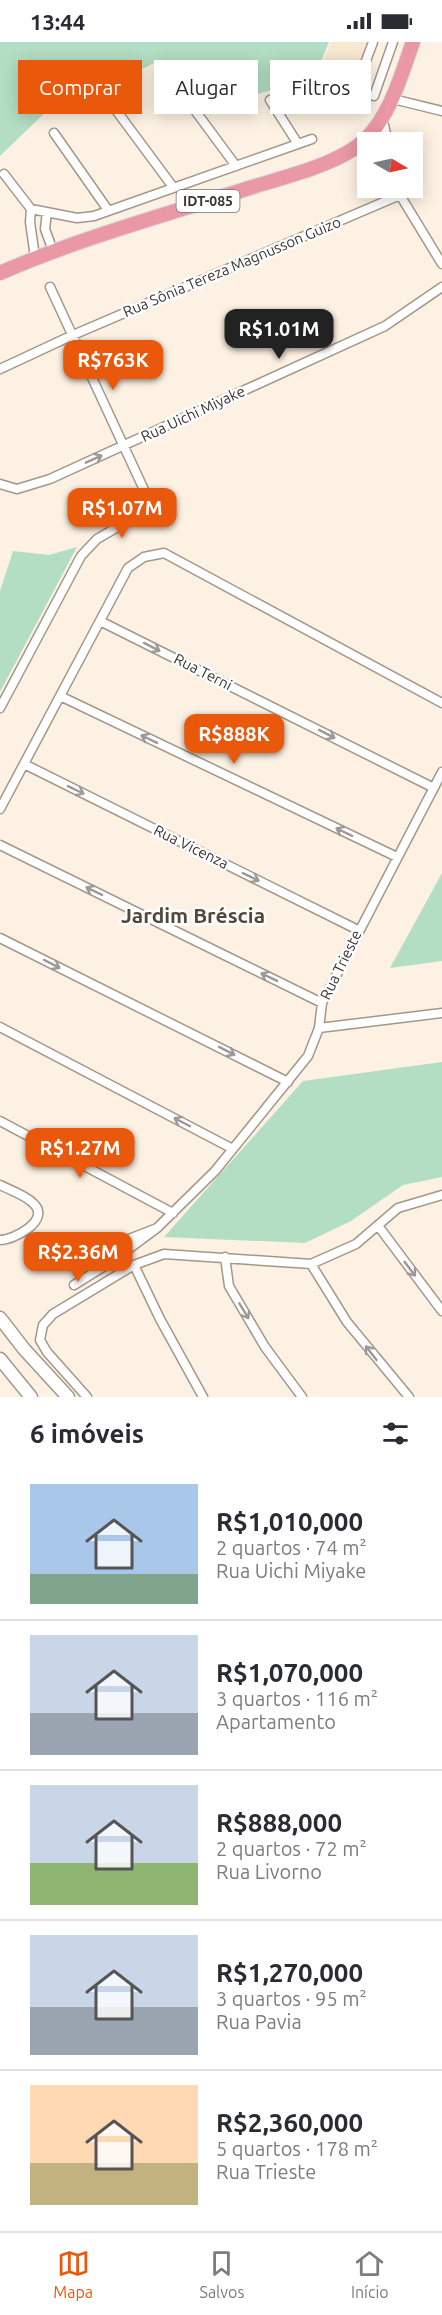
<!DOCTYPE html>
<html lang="pt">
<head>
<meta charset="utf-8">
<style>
	:root { --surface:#fff; --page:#f2f2f3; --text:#2b2b33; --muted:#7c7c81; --line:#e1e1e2; --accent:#ea580c }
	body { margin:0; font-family:Ubuntu,sans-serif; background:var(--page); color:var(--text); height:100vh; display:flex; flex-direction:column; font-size:22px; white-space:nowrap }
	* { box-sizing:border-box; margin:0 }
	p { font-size:20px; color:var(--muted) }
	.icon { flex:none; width:33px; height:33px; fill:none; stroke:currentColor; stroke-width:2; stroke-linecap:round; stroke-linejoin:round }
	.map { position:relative; height:1355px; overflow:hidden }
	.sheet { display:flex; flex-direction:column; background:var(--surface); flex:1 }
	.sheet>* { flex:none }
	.guide { position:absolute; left:18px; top:18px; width:406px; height:54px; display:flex; gap:12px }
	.needle { width:39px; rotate:99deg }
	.tools { position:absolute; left:357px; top:90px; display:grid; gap:12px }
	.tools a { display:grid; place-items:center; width:66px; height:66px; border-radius:0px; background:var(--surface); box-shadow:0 3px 15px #0003; font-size:30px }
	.price { position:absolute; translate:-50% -51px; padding:0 14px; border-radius:12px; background:var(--accent); color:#fff; font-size:20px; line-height:39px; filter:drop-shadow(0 2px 3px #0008) }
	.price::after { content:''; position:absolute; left:50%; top:36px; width:18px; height:14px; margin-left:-9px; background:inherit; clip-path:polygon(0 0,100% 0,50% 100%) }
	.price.current { background:#222; color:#fff }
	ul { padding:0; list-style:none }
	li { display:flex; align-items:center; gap:18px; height:150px; padding:0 30px }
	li+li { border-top:2px solid var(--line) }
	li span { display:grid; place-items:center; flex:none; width:168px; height:120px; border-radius:0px; color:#555 }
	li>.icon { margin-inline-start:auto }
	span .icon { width:72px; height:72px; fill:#fffc; stroke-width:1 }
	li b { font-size:26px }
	h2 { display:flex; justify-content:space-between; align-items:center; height:72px; padding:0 30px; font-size:26px }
	.pill { padding:0 21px; border-radius:0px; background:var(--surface); box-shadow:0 3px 15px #0003; font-size:21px; line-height:54px }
	.pill.current { background:var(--accent); color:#fff }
	.status { display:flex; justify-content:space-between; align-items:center; height:42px; padding:0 30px; background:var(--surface); direction:ltr }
	.status svg { height:16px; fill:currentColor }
	.menu { display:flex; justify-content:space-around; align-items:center; height:84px; border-top:2px solid var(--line); background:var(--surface); font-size:16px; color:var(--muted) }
	.menu a { display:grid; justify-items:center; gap:3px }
	.menu .current { color:var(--accent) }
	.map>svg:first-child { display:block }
	.built { fill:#f8e9d2 }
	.green { fill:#b3dec3 }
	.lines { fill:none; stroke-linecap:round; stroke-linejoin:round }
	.street-casing { stroke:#a29889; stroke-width:11 }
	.secondary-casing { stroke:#a29889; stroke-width:15 }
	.primary-casing { stroke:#d7d7d5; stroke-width:16 }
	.street { stroke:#fff; stroke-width:8 }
	.secondary { stroke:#fff; stroke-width:12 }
	.primary { stroke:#ea98a6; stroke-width:14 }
	.oneway { stroke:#9c9a97 }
	.labels { text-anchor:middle; stroke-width:5; stroke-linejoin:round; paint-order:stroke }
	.shield { fill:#fff; stroke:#74726d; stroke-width:1.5 }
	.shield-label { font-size:14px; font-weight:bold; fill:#39352f }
	.street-label { font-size:15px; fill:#39352f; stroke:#fff }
	.district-label { font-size:21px; font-weight:bold; fill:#51483b; stroke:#fff }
</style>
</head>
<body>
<div class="status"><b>13:44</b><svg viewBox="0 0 49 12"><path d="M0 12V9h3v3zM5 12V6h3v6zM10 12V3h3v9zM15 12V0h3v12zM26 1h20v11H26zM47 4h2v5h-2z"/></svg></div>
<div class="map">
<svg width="442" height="1355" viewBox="0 0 442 1355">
	<rect width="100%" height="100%" fill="#fcf1e2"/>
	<path class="built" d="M331,0h36l-9,28 -4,3 -32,-8z"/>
	<path class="green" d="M0,0h329l-7,17 -24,24 -41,11 -44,-2 -43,-30 -12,-1 -37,19 -66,23 -55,53z
		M77,505l-77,145v-101l13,-40 36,4z
		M442,831v88l-52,7z
		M442,1020v115l-39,8 -52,36 -46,22 -141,-6 139,-156z"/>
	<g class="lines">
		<g class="street-casing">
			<path id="street" d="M361,32l12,-32
				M174,40l62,84
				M374,54l19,-54
				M393,57l49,12
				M270,58l28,44
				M110,60l63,85
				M382,75l6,25
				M54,91l54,77
				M4,132l27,35 -1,13 5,35
				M398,146l2,7 42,69
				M31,167l46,9 17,-2 218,-77
				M47,170l-2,17 8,22
				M0,327l73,-34 327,-140
				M0,442l17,5 33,-10 335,-153 57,-39
				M100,579l334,167
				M60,654l337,161
				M0,666l81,-152 16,-17 55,-32 -102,-220
				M24,722l334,166
				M0,767l128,-241 16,-11 20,-4 278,150
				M0,803l322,158
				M0,896l288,144
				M0,985l233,122
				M319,986l123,-15
				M0,1079l173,92
				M0,1143c10,5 25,10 33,18 19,17 -19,37 -33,37
				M379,1185l63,84
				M157,1186l58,-57 93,-115 11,-28 3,-25 120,-231
				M225,1215l4,29 36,61 37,50
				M62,1222l23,-13 31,-7 41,-16 -46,34 -37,23
				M311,1222l36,58 62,75
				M134,1223l26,54 43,78
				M87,1355l-40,-45 -7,-12 3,-15 10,-11 81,-49 30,-11 147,10 45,-20 42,-36 44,-13"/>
		</g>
		<g class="secondary-casing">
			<path id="secondary" d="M0,1276l24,31 44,48
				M0,1317l31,38"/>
		</g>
		<g class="primary-casing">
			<path id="primary" d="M0,231c78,-34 161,-57 243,-83 36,-12 94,-24 122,-50 26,-26 36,-65 48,-98"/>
		</g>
		<use href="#street" class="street"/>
		<use href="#secondary" class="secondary"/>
		<use href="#primary" class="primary"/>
	</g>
	<defs><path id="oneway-shaft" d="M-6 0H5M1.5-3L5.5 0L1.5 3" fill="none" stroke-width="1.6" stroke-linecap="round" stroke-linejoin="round" transform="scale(1.5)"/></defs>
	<g class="oneway">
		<use href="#oneway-shaft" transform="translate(94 417) rotate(-24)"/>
		<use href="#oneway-shaft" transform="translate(152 605) rotate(27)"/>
		<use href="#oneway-shaft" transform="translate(327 692) rotate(27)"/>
		<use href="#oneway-shaft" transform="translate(149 697) rotate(-154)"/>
		<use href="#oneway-shaft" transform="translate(76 748) rotate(26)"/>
		<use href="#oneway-shaft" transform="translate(344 790) rotate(-154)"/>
		<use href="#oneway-shaft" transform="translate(251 835) rotate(26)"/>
		<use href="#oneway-shaft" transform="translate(94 849) rotate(-154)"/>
		<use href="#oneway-shaft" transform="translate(52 922) rotate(27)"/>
		<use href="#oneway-shaft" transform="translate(269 935) rotate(-154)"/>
		<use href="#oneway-shaft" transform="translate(227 1009) rotate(27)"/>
		<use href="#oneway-shaft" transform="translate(182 1080) rotate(-152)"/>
		<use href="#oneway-shaft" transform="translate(410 1227) rotate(53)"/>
		<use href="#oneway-shaft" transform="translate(244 1269) rotate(59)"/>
		<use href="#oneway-shaft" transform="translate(371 1311) rotate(-128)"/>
	</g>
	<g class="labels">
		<rect class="shield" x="176.5" y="148" width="63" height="22" rx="4.5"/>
		<g class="shield-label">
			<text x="208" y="164">IDT-085</text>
		</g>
		<g class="street-label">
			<text transform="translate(232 225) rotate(-23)" y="5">Rua Sônia Tereza Magnusson Guizo</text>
			<text transform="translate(193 372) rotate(-25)" y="5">Rua Uichi Miyake</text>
			<text transform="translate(203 630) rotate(27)" y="5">Rua Terni</text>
			<text transform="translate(191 805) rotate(26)" y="5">Rua Vicenza</text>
			<text transform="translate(341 923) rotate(-64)" y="5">Rua Trieste</text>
		</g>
		<g class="district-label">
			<text x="193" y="881">Jardim Bréscia</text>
		</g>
	</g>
</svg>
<div class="tools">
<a><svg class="needle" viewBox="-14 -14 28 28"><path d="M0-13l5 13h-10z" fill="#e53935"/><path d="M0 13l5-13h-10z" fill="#7c7c81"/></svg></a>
</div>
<b class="price current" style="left:279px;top:318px">R$1.01M</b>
<b class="price" style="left:113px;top:349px">R$763K</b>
<b class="price" style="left:122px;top:497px">R$1.07M</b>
<b class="price" style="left:234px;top:723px">R$888K</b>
<b class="price" style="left:80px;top:1137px">R$1.27M</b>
<b class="price" style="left:78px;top:1241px">R$2.36M</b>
<div class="guide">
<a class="pill current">Comprar</a>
<a class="pill">Alugar</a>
<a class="pill">Filtros</a>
</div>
</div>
<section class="sheet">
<h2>6 imóveis<svg class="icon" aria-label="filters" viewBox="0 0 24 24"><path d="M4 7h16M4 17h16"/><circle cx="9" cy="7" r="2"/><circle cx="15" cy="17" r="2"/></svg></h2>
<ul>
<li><span style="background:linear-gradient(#a9c7e8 75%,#7fa58c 0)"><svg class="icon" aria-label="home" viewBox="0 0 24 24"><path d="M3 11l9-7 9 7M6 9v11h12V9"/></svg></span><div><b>R$1,010,000</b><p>2 quartos · 74 m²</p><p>Rua Uichi Miyake</p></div></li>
<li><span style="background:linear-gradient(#c9d6e8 65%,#9aa5b1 0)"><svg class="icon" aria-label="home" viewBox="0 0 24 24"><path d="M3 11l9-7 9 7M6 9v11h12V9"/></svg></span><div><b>R$1,070,000</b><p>3 quartos · 116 m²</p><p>Apartamento</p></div></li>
<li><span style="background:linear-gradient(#c9d6e8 65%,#8fb573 0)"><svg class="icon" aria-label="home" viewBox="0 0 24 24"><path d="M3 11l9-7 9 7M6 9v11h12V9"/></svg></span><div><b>R$888,000</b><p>2 quartos · 72 m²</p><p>Rua Livorno</p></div></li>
<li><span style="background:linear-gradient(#c9d6e8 60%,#9aa5b1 0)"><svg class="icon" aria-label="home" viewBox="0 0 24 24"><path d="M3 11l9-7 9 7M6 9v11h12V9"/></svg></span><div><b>R$1,270,000</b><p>3 quartos · 95 m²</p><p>Rua Pavia</p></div></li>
<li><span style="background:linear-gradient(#ffd9b3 65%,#c2b280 0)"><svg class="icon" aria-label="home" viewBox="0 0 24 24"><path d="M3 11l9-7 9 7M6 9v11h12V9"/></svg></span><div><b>R$2,360,000</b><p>5 quartos · 178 m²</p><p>Rua Trieste</p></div></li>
</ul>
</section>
<nav class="menu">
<a class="current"><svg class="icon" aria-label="map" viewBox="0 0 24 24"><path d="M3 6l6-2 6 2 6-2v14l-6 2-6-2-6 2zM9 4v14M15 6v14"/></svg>Mapa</a>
<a><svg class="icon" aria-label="saved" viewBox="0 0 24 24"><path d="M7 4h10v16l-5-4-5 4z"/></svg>Salvos</a>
<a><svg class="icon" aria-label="home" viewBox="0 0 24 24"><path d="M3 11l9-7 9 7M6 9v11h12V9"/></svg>Início</a>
</nav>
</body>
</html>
